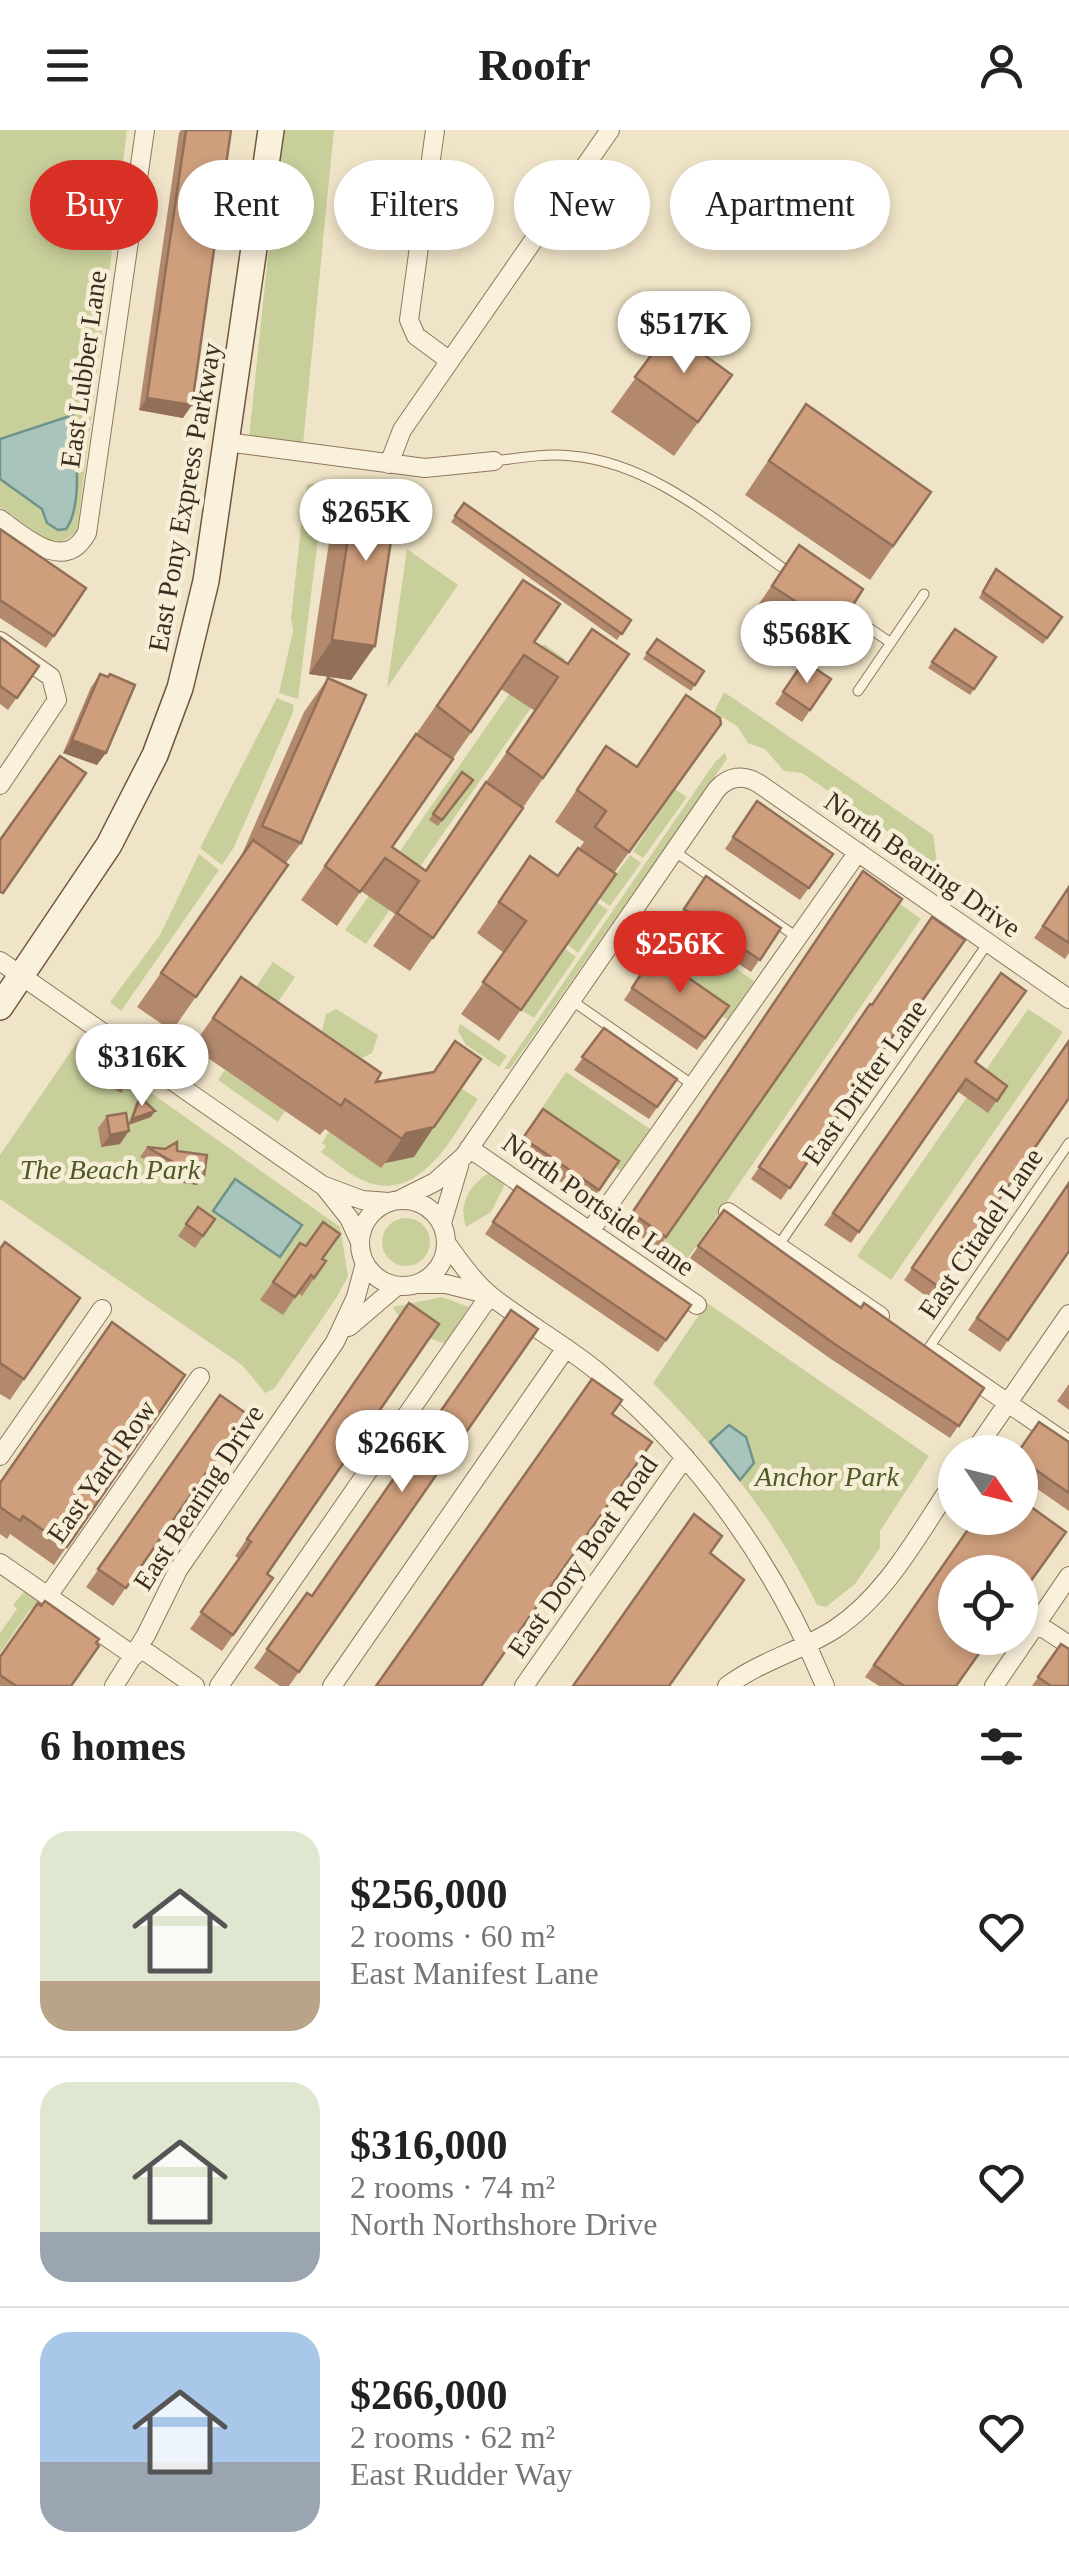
<!DOCTYPE html>
<html lang="en">
<head>
<meta charset="utf-8">
<style>
	:root { --surface:#fff; --page:#f2f2f2; --text:#222; --muted:#767676; --line:#e0e0e0; --accent:#d93025 }
	body { margin:0; font-family:"Times New Roman",serif; background:var(--page); color:var(--text); height:100vh; display:flex; flex-direction:column; font-size:38px; white-space:nowrap }
	* { box-sizing:border-box; margin:0 }
	p { font-size:32px; color:var(--muted) }
	.icon { flex:none; width:55px; height:55px; fill:none; stroke:currentColor; stroke-width:2; stroke-linecap:round; stroke-linejoin:round }
	.map { position:relative; height:1556px; overflow:hidden }
	.drawer { display:flex; flex-direction:column; background:var(--surface); flex:1 }
	.drawer>* { flex:none }
	.banner { position:absolute; left:30px; top:30px; width:1010px; height:90px; display:flex; gap:20px }
	.needle { width:65px; rotate:125deg }
	.controls { position:absolute; left:938px; top:1305px; display:grid; gap:20px }
	.controls a { display:grid; place-items:center; width:100px; height:100px; border-radius:50%; background:var(--surface); box-shadow:0 5px 15px #0003; font-size:50px }
	.price { position:absolute; translate:-50% -85px; padding:0 22px; border-radius:35px; background:#fff; color:#222; font-size:32px; line-height:65px; filter:drop-shadow(0 2px 5px #0008) }
	.price::after { content:''; position:absolute; left:50%; top:60px; width:30px; height:22px; margin-left:-15px; background:inherit; clip-path:polygon(0 0,100% 0,50% 100%) }
	.price.selected { background:var(--accent); color:#fff }
	ul { padding:0; list-style:none }
	li { display:flex; align-items:center; gap:30px; height:250px; padding:0 40px }
	li+li { border-top:2px solid var(--line) }
	li span { display:grid; place-items:center; flex:none; width:280px; height:200px; border-radius:30px; color:#555 }
	li>.icon { margin-inline-start:auto }
	span .icon { width:120px; height:120px; fill:#fffc; stroke-width:1 }
	li b { font-size:42px }
	h2 { display:flex; justify-content:space-between; align-items:center; height:120px; padding:0 40px; font-size:42px }
	.chip { padding:0 35px; border-radius:45px; background:var(--surface); box-shadow:0 5px 15px #0003; font-size:35px; line-height:90px }
	.chip.selected { background:var(--accent); color:#fff }
	header { display:flex; justify-content:space-between; align-items:center; height:130px; padding:0 40px; background:var(--surface); font-size:45px; font-weight:700 }
	.map>svg:first-child { display:block }
	.green { fill:#c9cf9b }
	.water { fill:#a9c4bc; stroke:#6f938a; stroke-width:2.5 }
	.lines { fill:none; stroke-linecap:round; stroke-linejoin:round }
	.service-casing { stroke:#8d765c; stroke-width:11 }
	.minor-casing { stroke:#8d765c; stroke-width:20 }
	.secondary-casing { stroke:#6f573f; stroke-width:28 }
	.service { stroke:#faf1dc; stroke-width:9 }
	.minor { stroke:#faf1dc; stroke-width:18 }
	.secondary { stroke:#faf1dc; stroke-width:25 }
	.wall { fill:#b2896c; fill-rule:evenodd }
	.shaded-wall { fill:#916f58 }
	.building { fill:#cf9f7d; stroke:#916f58; stroke-width:2.5 }
	.labels { text-anchor:middle; stroke-width:9; stroke-linejoin:round; paint-order:stroke }
	.street-label { font-size:28px; fill:#3d2e20; stroke:#f7eed8 }
	.park-label { font-size:28px; font-style:italic; fill:#4d5a26; stroke:#f7eed8 }
</style>
</head>
<body>
<header><svg class="icon" aria-label="menu" viewBox="0 0 24 24"><path d="M4 6h16M4 12h16M4 18h16"/></svg>Roofr<svg class="icon" aria-label="person" viewBox="0 0 24 24"><circle cx="12" cy="8" r="4"/><path d="M4 21q1-7 8-7t8 7"/></svg></header>
<div class="map">
<svg width="1069" height="1556" viewBox="0 0 1069 1556">
	<rect width="100%" height="100%" fill="#f0e4c8"/>
	<path class="green" d="M0,0h127l-50,402 -22,14 -55,-39z
		M281,0h53l-31,314 -54,-6z
		M318,353l39,4 -3,26 -50,-7 3,-22z
		M303,379l18,6 -23,184 -19,-6 14,-62 -2,-13z
		M407,419l51,36 -71,103z
		M544,514l21,15 -199,285 -21,-14z
		M724,562l209,143 4,27 -2,12 -7,-4 -3,-13 -123,-84 -18,-2 -19,-22 -17,-6 -11,-17 -23,-14z
		M277,568l17,7 -2,10 -58,132 -12,18 -22,-17z
		M725,623l2,6 -217,310h-6l211,-307z
		M675,659l12,8 -44,61 -10,-7z
		M199,724l20,16 -98,141 -11,-9 50,-67z
		M630,725l11,8 -31,43 -22,-15 -2,-16 20,13z
		M585,764l23,16 -30,43 -11,-9 27,-38z
		M897,772l24,17 -235,342 -20,4 -14,-7z
		M661,786l93,65 -26,39 -96,-64z
		M564,818l12,9 -42,61 -13,-8z
		M273,832l22,15 -17,25 -22,-15z
		M336,879l42,26 -6,18 -10,5 -40,-27 4,-17z
		M1028,879l35,23 -172,248 -34,-24z
		M460,894l47,32 -8,11 -33,-22 -8,-14z
		M78,911l262,186 8,49 -11,21 -63,92 -9,4 -23,-28 -242,-166v-44z
		M225,940l60,41 -7,11 -60,-42z
		M566,942l84,57 -29,42 -84,-56z
		M461,958l17,11c-25,36 -56,103 -111,83 -16,-6 -32,-20 -46,-30l5,-6 -4,-3 24,-40 43,55z
		M490,1042l16,10 -15,30 -25,15c-8,-24 4,-42 24,-55z
		M382 1112a24 24 0 1 1 48 0a24 24 0 1 1-48 0Z
		M442,1167l27,10 -24,36c-19,-3 -43,-19 -52,-36z
		M707,1173l222,153 -49,75v17l-25,36 -29,23 -9,-2c-41,-85 -99,-156 -164,-222z
		M27,1458l19,15 -5,7 -6,-3 -6,4 -29,42v-20l17,-24 -4,-4z"/>
	<path class="water" d="M73,285c2,30 11,90 -7,114l-8,1 -11,-7 -5,-14 -42,-30v-40z
		M235,1049l67,46 -22,32 -67,-46z
		M729,1295l17,12 8,26 -14,17 -30,-38z"/>
	<g class="lines">
		<g class="service-casing">
			<path id="service" d="M494,331c25,-3 51,-8 78,-5 83,7 152,72 218,117
				M840,478l51,35
				M858,561l66,-97
				M674,721l124,87
				M571,870l122,85
				M778,1116l210,-303
				M928,1219l141,-206"/>
		</g>
		<g class="minor-casing">
			<path id="minor" d="M435,0l-26,190 7,16 34,25
				M226,312l199,26 69,-7
				M389,334l13,-34 208,-300
				M0,389c25,18 64,55 87,14l58,-403
				M0,511l51,36 6,23 -57,85
				M0,831l322,224 40,15 27,2
				M469,1018l228,157
				M326,1059l23,29 11,24
				M360 1113a43 43 0 1 1 86 0a43 43 0 1 1-86 0Z
				M399,1070l36,-18 29,-26 253,-367c12,-13 26,-15 41,-6l311,216
				M728,1082l152,104
				M442,1093l17,-57
				M591,1100l267,-378
				M447,1114c13,18 27,38 44,52 34,27 73,48 107,76 102,86 176,191 227,314
				M418,1154h28l44,11
				M349,1197l48,-41
				M935,1223l134,92
				M974,1322l95,-138
				M0,1326l102,-147
				M0,1433l134,93
				M48,1466l152,-219
				M1037,1494l32,21
				M139,1517l56,39
				M114,1556l32,-51 32,-65 157,-228 21,-45 9,-34
				M219,1556l271,-391
				M332,1556l234,-338
				M524,1556l161,-229
				M727,1556c33,-25 74,-35 108,-57 53,-35 85,-98 120,-149
				M994,1556l75,-110"/>
		</g>
		<g class="secondary-casing">
			<path id="secondary" d="M0,877l109,-162 46,-90 25,-67 26,-107 65,-451"/>
		</g>
		<use href="#service" class="service"/>
		<use href="#minor" class="minor"/>
		<use href="#secondary" class="secondary"/>
	</g>
	<path class="wall" d="M181,0h50l-48,288 -44,-8 40,-277z
		M670,200l62,45 -58,81 -63,-44z
		M806,274l125,88 -61,88 -125,-85z
		M357,352l18,164 -24,34 -42,-6 24,-158z
		M464,373l167,117 -14,20 -166,-118z
		M0,399l86,59 -40,60 -46,-30z
		M799,415l39,84 -24,34 -66,-43z
		M991,445l71,42 -19,27 -64,-46z
		M523,450l11,62 33,22 62,-10 -219,317 -37,-25 22,-32 -34,-23 -24,35 -36,-26zM501,559l34,22 -110,159 -33,-23z
		M955,499l41,28 -26,38 -42,-27z
		M0,507l39,29 -31,44 -8,-6z
		M657,509l47,32 -13,20 -48,-32z
		M804,531l27,18 -29,43 -27,-18z
		M100,544l-3,91 -34,-12 28,-66z
		M328,548l-27,165 -15,20 2,2 -116,166 -35,-24 102,-146 65,-149z
		M721,594l-107,149 2,1 -117,167 -38,-27 43,-61 -27,-20 53,-77 28,20 26,-34 -29,-20 51,-76 31,21z
		M462,642l11,8 -35,46 -9,-6z
		M757,671l76,53 -33,46 -75,-51z
		M863,741l39,28 -244,350 -34,-24z
		M706,746l75,52 -30,44 -76,-50z
		M1069,757v66l-4,6 -31,-21z
		M965,810l-63,90 -4,-3 -117,173 -30,-21 111,-163 10,-11z
		M654,824l75,52 -32,44 -73,-50z
		M1001,843l-26,89 32,24 -19,27 -31,-22 -106,152 -27,-18z
		M241,847l135,105 38,75 -29,6 -4,5 -56,-39 -5,6 -128,-88z
		M604,898l73,51 -28,40 -75,-49z
		M1069,911v57l-139,201 -26,-19z
		M122,924l17,12 -18,27 -18,-11z
		M140,967l11,20 -23,8 8,-22z
		M543,979l76,52 -28,41 -76,-51z
		M107,986l13,28 -19,3 -3,-19z
		M147,1017l30,4 27,24 -7,10 -19,-3v-3l-38,-22z
		M1069,1053v68l-69,101 -32,-22z
		M517,1056l174,119 -33,47 -173,-118z
		M198,1077l17,12 -20,29 -17,-12z
		M724,1080l137,98 123,80 -34,50 -122,-81 -138,-99z
		M300,1113l26,18 -24,35 -4,-3 -15,22 -23,-15z
		M0,1119l80,49 -70,102 -10,-6z
		M409,1173l-142,271 6,4 -51,73 -32,-22 49,-70 -4,-3z
		M538,1199l-249,357h-9l-26,-18 53,-75 5,3z
		M185,1245l-131,190 -44,-31 -3,5 -7,-5v-51z
		M1069,1254v26l-12,-9z
		M220,1265l27,19 -134,192 -27,-19z
		M1069,1312v69l-49,-34v-25z
		M976,1388l-20,168h-77l-14,-9z
		M1053,1526l16,30h-37z
		M0,1527l71,29h-71z"/>
	<path class="shaded-wall" d="M147,268l45,7 -9,13 -44,-8z
		M332,510l43,6 -24,34 -42,-6z
		M72,610l34,13 -9,12 -34,-12z
		M155,981l-4,6 -23,8 4,-6z
		M434,997l-20,30 -29,6 21,-30z
		M129,1001l-9,13 -19,3 9,-12z
		M184,1042l20,3 -7,10 -19,-3z"/>
	<path class="building" d="M186,0h45l-39,275 -45,-7z
		M670,200l62,45 -34,47 -63,-45z
		M806,274l125,88 -38,54 -124,-85z
		M357,352l42,6 -24,158 -43,-6z
		M464,373l167,117 -9,14 -167,-118z
		M0,399l86,59 -32,48 -54,-36z
		M799,415l64,44 -25,40 -66,-43z
		M996,439l66,48 -15,21 -64,-46z
		M523,450l37,24 -26,38 34,22 24,-35 37,25 -86,124 -36,-26 51,-75 -34,-22 -53,77 -34,-26z
		M955,499l41,28 -22,32 -42,-27z
		M0,507l39,29 -22,32 -17,-12z
		M657,509l47,32 -9,14 -48,-32z
		M804,531l27,18 -21,31 -27,-18z
		M100,544l8,3 2,-3 25,11 -29,68 -34,-13z
		M328,548l38,17 -65,148 -39,-17z
		M686,565l34,23 1,6 -92,128 -34,-25 11,-16 -29,-21 29,-44 31,21z
		M416,604l37,25 -61,88 34,24 60,-89 37,26 -90,130 -36,-25 22,-32 -34,-23 -25,34 -35,-26z
		M60,626l26,17 -83,120 -3,-1v-52z
		M462,642l11,8 -31,40 -9,-6z
		M757,671l76,53 -24,34 -76,-51z
		M253,710l35,25 -92,132 -35,-24z
		M578,718l38,26 -95,136 -38,-28 43,-61 -27,-19 31,-46 28,20z
		M863,741l39,28 -236,338 -34,-24z
		M706,746l75,52 -21,32 -76,-51z
		M1069,757v56l-26,-17z
		M932,787l33,23 -55,78 -3,-3 -117,173 -31,-21 111,-163 2,1z
		M654,824l75,52 -24,32 -73,-50z
		M1001,843l25,18 -51,71 32,24 -10,15 -31,-22 -107,153 -26,-19z
		M241,847l140,96 -5,9 58,-10 21,-31 26,18 -47,68 -28,6 -4,6 -57,-40 -4,7 -128,-88z
		M604,898l73,51 -20,28 -75,-50z
		M1069,911v57l-130,189 -27,-19z
		M122,924l17,12 -10,15 -17,-11z
		M140,967l15,14 -23,8z
		M543,979l76,52 -20,29 -76,-52z
		M126,983l3,18 -19,4 -3,-19z
		M177,1012v9l30,4 -3,20 -20,-3 1,-3 -38,-22 18,2z
		M1069,1053v68l-61,89 -31,-22z
		M517,1056l174,119 -25,35 -173,-118z
		M198,1077l17,12 -12,17 -17,-12z
		M724,1080l137,98 3,-5 120,85 -25,38 -123,-81 -138,-99z
		M323,1092l17,12 -18,25 4,2 -12,17 -3,-3 -16,22 -22,-15 27,-39 6,3z
		M5,1112l75,56 -56,81 -24,-16v-114z
		M409,1173l30,21 -172,250 6,4 -40,57 -32,-23 50,-70 -4,-3z
		M511,1180l27,19 -239,343 -32,-23 40,-56 5,3z
		M112,1192l73,53 -118,172 -44,-31 -3,5 -20,-14v-24z
		M592,1249l30,21 -10,14 40,28 -171,244h-105z
		M220,1265l27,19 -121,174 -28,-19z
		M1039,1292l30,20v51l-49,-34v-7h-2z
		M1020,1369l46,33 -46,64v-24h-65v66h35l-34,48h-52l-30,-21 102,-147h44z
		M694,1384l28,22 -12,17 34,27 -75,106h-96z
		M45,1471l54,38 -3,4 3,3 -28,40h-55l-16,-11v-18l38,-54 3,3z
		M1061,1514l8,5v37h-18l-13,-9z"/>
	<g class="labels">
		<g class="street-label">
			<text transform="translate(83 239) rotate(-82)" y="10">East Lubber Lane</text>
			<text transform="translate(184 367) rotate(-80)" y="10">East Pony Express Parkway</text>
			<text transform="translate(923 734) rotate(35)" y="10">North Bearing Drive</text>
			<text transform="translate(864 952) rotate(-55)" y="10">East Drifter Lane</text>
			<text transform="translate(599 1074) rotate(35)" y="10">North Portside Lane</text>
			<text transform="translate(980 1103) rotate(-56)" y="10">East Citadel Lane</text>
			<text transform="translate(101 1341) rotate(-55)" y="10">East Yard Row</text>
			<text transform="translate(198 1367) rotate(-57)" y="10">East Bearing Drive</text>
			<text transform="translate(582 1426) rotate(-55)" y="10">East Dory Boat Road</text>
		</g>
		<g class="park-label">
			<text x="110" y="1049">The Beach Park</text>
			<text x="827" y="1356">Anchor Park</text>
		</g>
	</g>
</svg>
<div class="controls">
<a><svg class="needle" viewBox="-14 -14 28 28"><path d="M0-13l5 13h-10z" fill="#e53935"/><path d="M0 13l5-13h-10z" fill="#767676"/></svg></a>
<a><svg class="icon" aria-label="locate" viewBox="0 0 24 24"><circle cx="12" cy="12" r="6"/><path d="M12 2v4M12 18v4M2 12h4M18 12h4"/></svg></a>
</div>
<b class="price" style="left:684px;top:246px">$517K</b>
<b class="price" style="left:366px;top:434px">$265K</b>
<b class="price" style="left:807px;top:556px">$568K</b>
<b class="price selected" style="left:680px;top:866px">$256K</b>
<b class="price" style="left:142px;top:979px">$316K</b>
<b class="price" style="left:402px;top:1365px">$266K</b>
<div class="banner">
<a class="chip selected">Buy</a>
<a class="chip">Rent</a>
<a class="chip">Filters</a>
<a class="chip">New</a>
<a class="chip">Apartment</a>
</div>
</div>
<section class="drawer">
<h2>6 homes<svg class="icon" aria-label="filters" viewBox="0 0 24 24"><path d="M4 7h16M4 17h16"/><circle cx="9" cy="7" r="2"/><circle cx="15" cy="17" r="2"/></svg></h2>
<ul>
<li><span style="background:linear-gradient(#dfe7d0 75%,#b9a48a 0)"><svg class="icon" aria-label="home" viewBox="0 0 24 24"><path d="M3 11l9-7 9 7M6 9v11h12V9"/></svg></span><div><b>$256,000</b><p>2 rooms · 60 m²</p><p>East Manifest Lane</p></div><svg class="icon" aria-label="heart" viewBox="0 0 24 24"><path d="M12 20l-8-8c-3-5 5-10 8-4 3-6 11-1 8 4z"/></svg></li>
<li><span style="background:linear-gradient(#dfe7d0 75%,#9aa5b1 0)"><svg class="icon" aria-label="home" viewBox="0 0 24 24"><path d="M3 11l9-7 9 7M6 9v11h12V9"/></svg></span><div><b>$316,000</b><p>2 rooms · 74 m²</p><p>North Northshore Drive</p></div><svg class="icon" aria-label="heart" viewBox="0 0 24 24"><path d="M12 20l-8-8c-3-5 5-10 8-4 3-6 11-1 8 4z"/></svg></li>
<li><span style="background:linear-gradient(#a9c7e8 65%,#9aa5b1 0)"><svg class="icon" aria-label="home" viewBox="0 0 24 24"><path d="M3 11l9-7 9 7M6 9v11h12V9"/></svg></span><div><b>$266,000</b><p>2 rooms · 62 m²</p><p>East Rudder Way</p></div><svg class="icon" aria-label="heart" viewBox="0 0 24 24"><path d="M12 20l-8-8c-3-5 5-10 8-4 3-6 11-1 8 4z"/></svg></li>
</ul>
</section>
</body>
</html>
